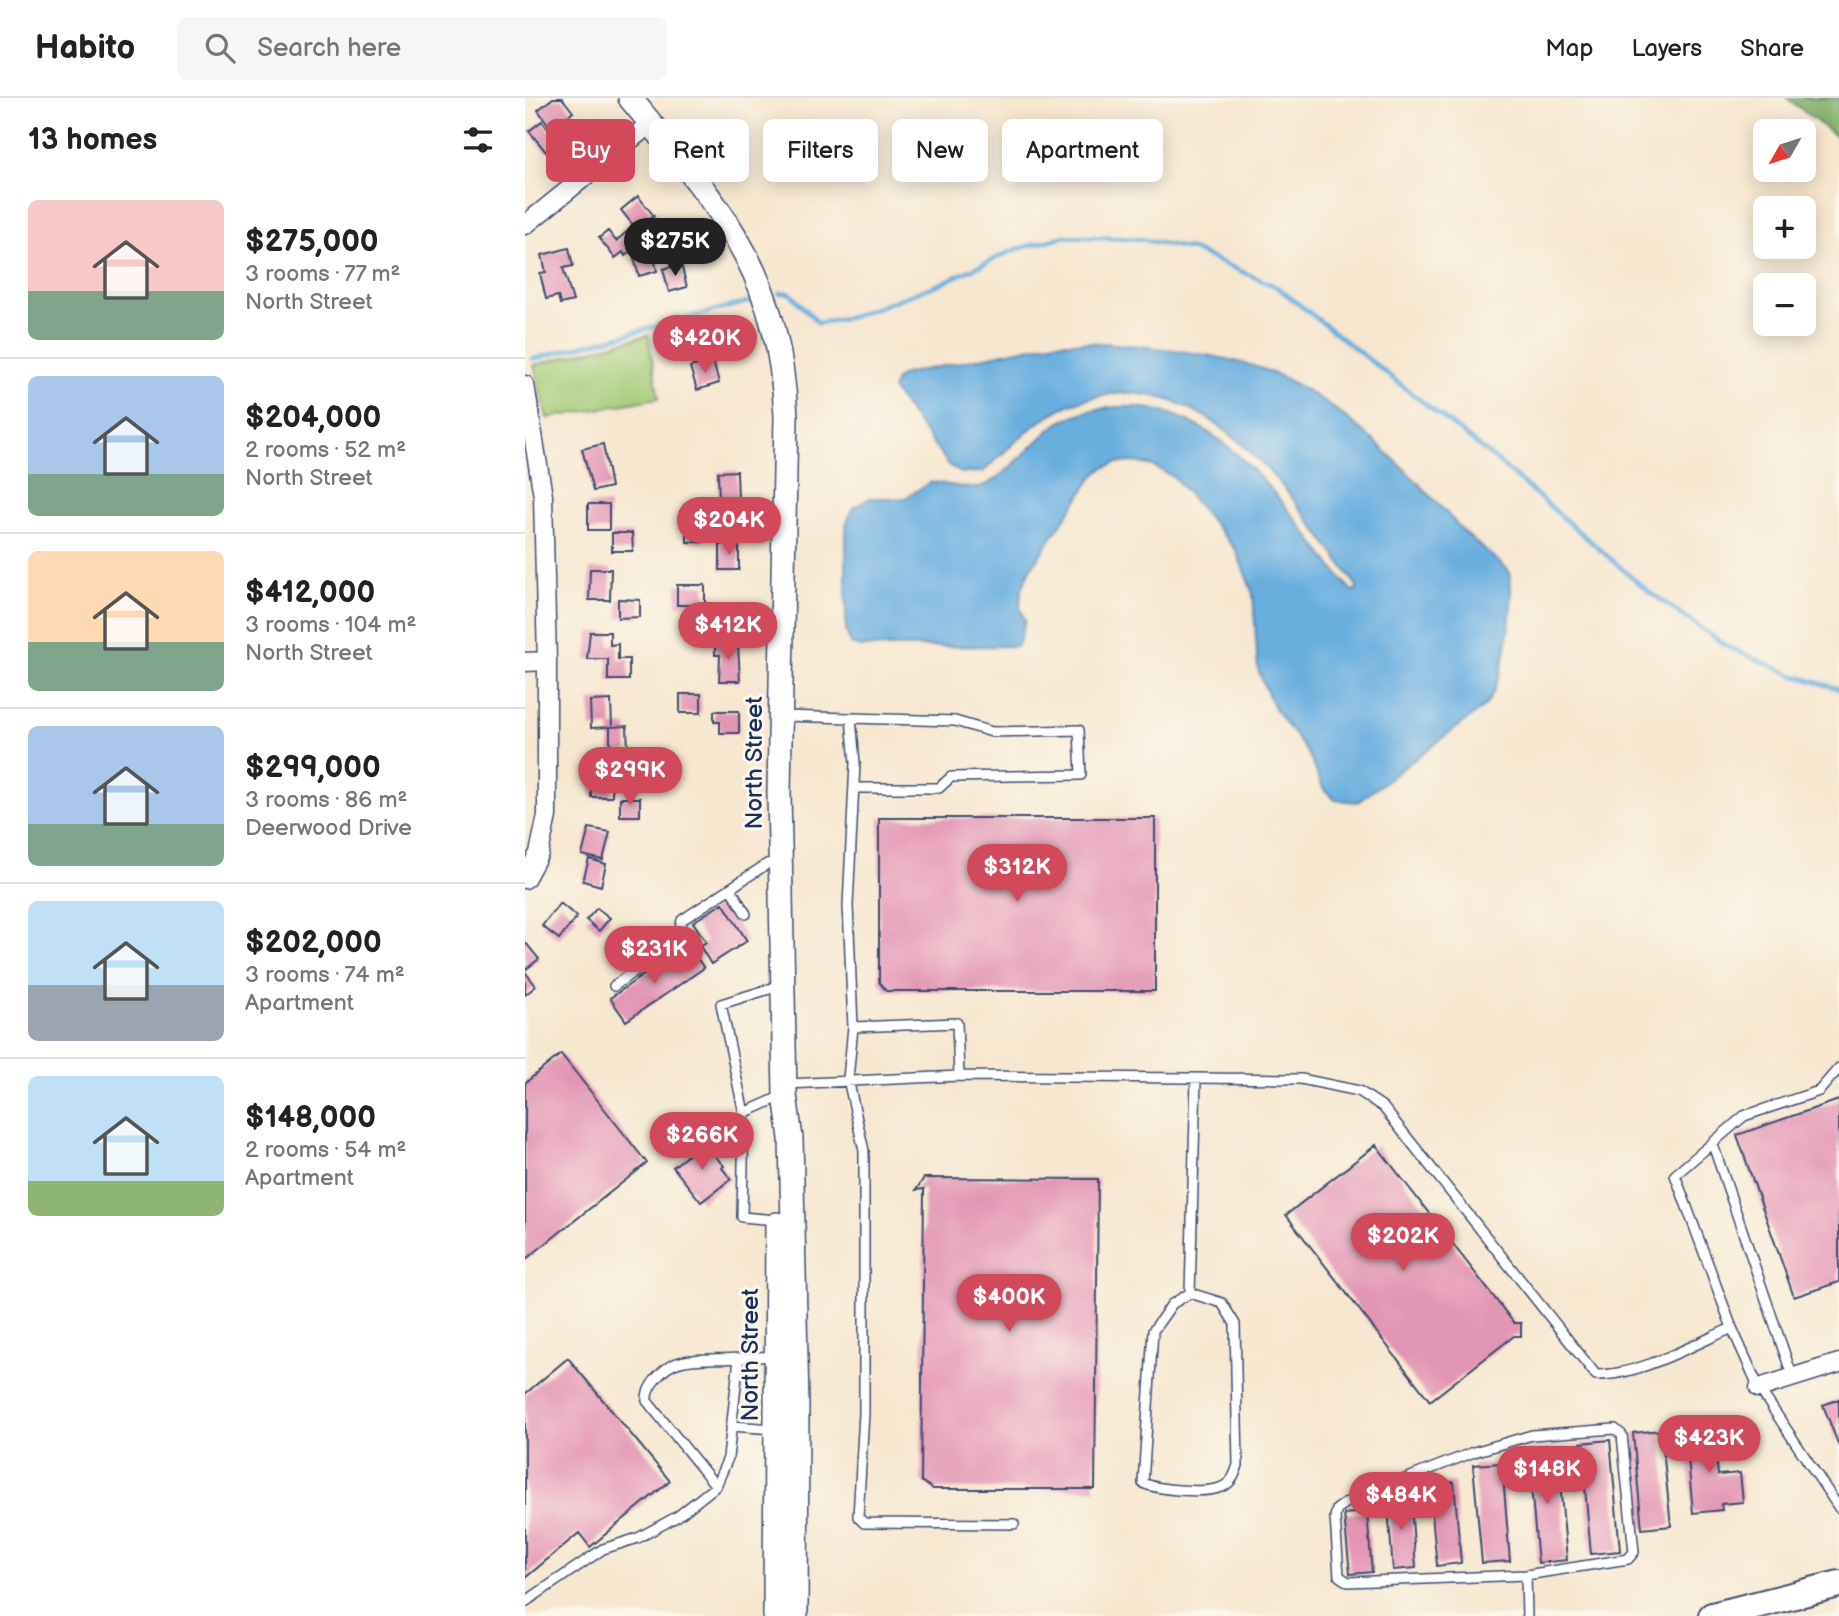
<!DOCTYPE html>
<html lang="en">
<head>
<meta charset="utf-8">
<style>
	:root { --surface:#fff; --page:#f6f6f6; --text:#222; --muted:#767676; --line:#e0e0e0; --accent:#d1495b }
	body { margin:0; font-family:"Balsamiq Sans",sans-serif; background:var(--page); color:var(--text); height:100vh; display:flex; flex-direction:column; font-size:26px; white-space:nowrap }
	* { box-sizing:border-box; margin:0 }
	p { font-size:23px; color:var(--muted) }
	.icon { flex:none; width:38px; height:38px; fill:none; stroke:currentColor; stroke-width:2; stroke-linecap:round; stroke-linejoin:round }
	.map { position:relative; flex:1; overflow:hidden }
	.drawer { display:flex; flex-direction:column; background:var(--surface); width:525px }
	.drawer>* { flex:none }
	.top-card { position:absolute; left:21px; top:21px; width:665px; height:63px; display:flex; gap:14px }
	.needle { width:46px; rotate:231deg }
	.tools { position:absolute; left:1228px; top:21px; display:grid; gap:14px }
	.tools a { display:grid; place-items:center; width:63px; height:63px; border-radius:10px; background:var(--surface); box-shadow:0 4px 18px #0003; font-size:35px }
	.price { position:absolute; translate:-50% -60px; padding:0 16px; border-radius:24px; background:var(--accent); color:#fff; font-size:23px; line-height:46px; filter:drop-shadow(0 2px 4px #0008) }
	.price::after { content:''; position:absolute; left:50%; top:42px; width:21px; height:16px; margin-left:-10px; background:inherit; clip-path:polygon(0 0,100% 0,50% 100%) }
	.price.on { background:#222; color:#fff }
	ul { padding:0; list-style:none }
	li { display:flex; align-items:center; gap:21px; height:175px; padding:0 28px }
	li+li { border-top:2px solid var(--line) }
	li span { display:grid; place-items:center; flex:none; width:196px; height:140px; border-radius:10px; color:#555 }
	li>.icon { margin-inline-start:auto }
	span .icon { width:84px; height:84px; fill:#fffc; stroke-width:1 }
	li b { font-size:30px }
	h2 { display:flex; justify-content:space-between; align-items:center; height:84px; padding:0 28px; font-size:30px }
	.pill { padding:0 24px; border-radius:10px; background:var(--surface); box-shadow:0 4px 18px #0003; font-size:24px; line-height:63px }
	.pill.on { background:var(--accent); color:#fff }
	header { display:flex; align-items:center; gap:42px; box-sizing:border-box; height:98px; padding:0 35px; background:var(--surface); border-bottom:2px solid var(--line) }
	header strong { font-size:33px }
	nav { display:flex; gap:38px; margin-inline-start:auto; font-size:24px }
	.search { width:490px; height:63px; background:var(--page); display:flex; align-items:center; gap:18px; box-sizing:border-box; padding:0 24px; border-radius:10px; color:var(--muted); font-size:26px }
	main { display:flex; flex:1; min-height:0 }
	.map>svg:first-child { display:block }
	.green { fill:#a4cb75; stroke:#607d6a; stroke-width:2 }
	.forest { fill:#83af66; stroke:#4f6f62; stroke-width:2 }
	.water { fill:#68afdf; stroke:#426f9e; stroke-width:2 }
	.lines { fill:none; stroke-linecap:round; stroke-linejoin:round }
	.stream { stroke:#68afdf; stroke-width:4.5 }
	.building { fill:#e395b4 }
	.service-casing { stroke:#3c4b6f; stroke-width:12 }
	.minor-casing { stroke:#3c4b6f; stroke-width:21 }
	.tertiary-casing { stroke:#3c4b6f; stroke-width:26 }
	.secondary-casing { stroke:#3c4b6f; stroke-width:30 }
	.service { stroke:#fff; stroke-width:9 }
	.minor { stroke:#fff; stroke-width:18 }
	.tertiary { stroke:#fff; stroke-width:23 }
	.secondary { stroke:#fff; stroke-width:26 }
	.labels { text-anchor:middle; stroke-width:6; stroke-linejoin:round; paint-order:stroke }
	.street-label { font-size:24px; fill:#1b2f5e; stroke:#fbf7ec }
</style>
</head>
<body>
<header>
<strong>Habito</strong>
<div class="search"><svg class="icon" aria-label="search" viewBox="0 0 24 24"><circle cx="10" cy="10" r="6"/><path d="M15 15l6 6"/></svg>Search here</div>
<nav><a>Map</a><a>Layers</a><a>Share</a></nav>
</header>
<main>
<section class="drawer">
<h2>13 homes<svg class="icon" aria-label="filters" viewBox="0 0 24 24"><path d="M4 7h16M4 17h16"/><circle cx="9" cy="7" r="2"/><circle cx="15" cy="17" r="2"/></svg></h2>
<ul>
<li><span style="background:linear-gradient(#f6c9c9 65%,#7fa58c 0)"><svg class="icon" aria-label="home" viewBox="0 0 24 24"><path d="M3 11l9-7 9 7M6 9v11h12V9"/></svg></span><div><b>$275,000</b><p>3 rooms · 77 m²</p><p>North Street</p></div></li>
<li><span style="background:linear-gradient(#a9c7e8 70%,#7fa58c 0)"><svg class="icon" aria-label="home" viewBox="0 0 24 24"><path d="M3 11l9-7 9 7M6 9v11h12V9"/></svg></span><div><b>$204,000</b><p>2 rooms · 52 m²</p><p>North Street</p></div></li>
<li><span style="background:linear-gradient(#ffd9b3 65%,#7fa58c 0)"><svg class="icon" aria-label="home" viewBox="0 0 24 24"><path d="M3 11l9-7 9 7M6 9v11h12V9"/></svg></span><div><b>$412,000</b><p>3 rooms · 104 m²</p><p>North Street</p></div></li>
<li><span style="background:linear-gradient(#a9c7e8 70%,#7fa58c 0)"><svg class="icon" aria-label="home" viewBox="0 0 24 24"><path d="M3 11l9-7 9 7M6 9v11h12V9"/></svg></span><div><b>$299,000</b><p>3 rooms · 86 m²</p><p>Deerwood Drive</p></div></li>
<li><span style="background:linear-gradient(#bfe0f5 60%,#9aa5b1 0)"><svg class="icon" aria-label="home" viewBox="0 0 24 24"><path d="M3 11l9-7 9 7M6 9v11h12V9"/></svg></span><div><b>$202,000</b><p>3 rooms · 74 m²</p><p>Apartment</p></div></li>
<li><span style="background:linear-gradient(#bfe0f5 75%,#8fb573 0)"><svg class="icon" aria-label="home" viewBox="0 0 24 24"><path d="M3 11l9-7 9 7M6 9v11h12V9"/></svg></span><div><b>$148,000</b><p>2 rooms · 54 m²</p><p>Apartment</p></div></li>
</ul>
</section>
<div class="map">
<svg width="1314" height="1518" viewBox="0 0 1314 1518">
	<rect width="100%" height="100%" fill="#fbf7ec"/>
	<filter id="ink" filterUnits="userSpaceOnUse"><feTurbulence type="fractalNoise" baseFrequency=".0143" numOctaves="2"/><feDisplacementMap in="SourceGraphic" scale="14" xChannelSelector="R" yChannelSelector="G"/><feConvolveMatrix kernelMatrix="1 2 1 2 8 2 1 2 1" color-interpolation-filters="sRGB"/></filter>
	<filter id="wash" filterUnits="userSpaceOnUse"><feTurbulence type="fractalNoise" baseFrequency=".00686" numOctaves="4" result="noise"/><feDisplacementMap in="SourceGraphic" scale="28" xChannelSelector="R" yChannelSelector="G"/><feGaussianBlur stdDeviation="1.57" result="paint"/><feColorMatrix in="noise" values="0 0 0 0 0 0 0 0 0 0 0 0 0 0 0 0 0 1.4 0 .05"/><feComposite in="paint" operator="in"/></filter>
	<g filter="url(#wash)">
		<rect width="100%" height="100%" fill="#f6e7d0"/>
		<path class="green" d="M123,237l11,63 -112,20 -13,-53z"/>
		<path class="forest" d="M1262,0h52v41z"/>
		<path class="water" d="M531,244c56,-1 160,9 212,29 72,29 142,101 193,158 14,15 33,27 48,42 7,31 -4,110 -24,135l-127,96 -23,-2 -12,-12 -14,-33 -34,-46 -11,-24 -6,-16 -5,-75 -17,-44 -62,-73 -21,-11 -18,-4 -19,1 -13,5 -10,9 -64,94 -8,21 -1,15 5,14 -7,25 -158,1 -9,-3 -5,-13v-106l7,-17 17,-10h35l26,-16c16,1 31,8 48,5 20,-3 56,-46 74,-60 19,-14 42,-19 65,-20 108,-7 172,111 233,183l5,1 1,-5c-65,-89 -153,-234 -286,-182 -33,13 -62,44 -88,68l-22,1 -11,-7 -58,-77 5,-11 8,-4z"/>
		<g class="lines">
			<path class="stream" d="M254,195h11l28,30 33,-6 86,-32 77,-35 51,-14 74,3 51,10 87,38 218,172 153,132 80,56 65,28 46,14
				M8,261l222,-59"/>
		</g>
		<g id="blocks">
			<path class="building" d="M28,0h9l11,14 -6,5 6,8 -15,13 -20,-28z
				M17,23l16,21 -12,10 -17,-21z
				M113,98l16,20 -17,14 -16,-20z
				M105,131l11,13 -16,14 -2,-4 -8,6 -16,-20 9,-7 8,10z
				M44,150l4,18 -10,2 10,33 -13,3 -2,-8 -12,3 -6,-26 6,-1 -4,-17z
				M128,155l4,18 -18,5 -5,-18z
				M156,166l6,23 -18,5 -6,-23z
				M178,237l5,16 -15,5 -5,-16z
				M188,263l6,22 -22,7 -7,-23z
				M78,346l8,43 -18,4 -11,-42z
				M212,373l1,29 -19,1 -1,-29z
				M63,406h21v26h-21z
				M189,406v16l-28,3 -2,-18z
				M162,427l16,1 1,16h-17z
				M87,435h20l1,18h-21z
				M195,446l19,1v25h-19z
				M65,471h21l-1,31h-21z
				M152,487h28v20h-28z
				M93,501l22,1v17l-22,1z
				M194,506h20v22h-21z
				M65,534h20v13l8,-1v15h11v21h-21v-21h-21z
				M190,546h23l2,37h-21l1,-26h-5z
				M155,596h21v19h-21z
				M86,602l1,27 15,-1 1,26h-18v-25l-19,1 -1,-27z
				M189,613h25v22h-19v-11h-6z
				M66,677h21v22h-21z
				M95,700h20v18h-20z
				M354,720h276v173h-269l-7,-9z
				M64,730l21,4 -7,28 -21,-5z
				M64,761l17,5 -5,22 -18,-5z
				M35,805l17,14 -18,22 -17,-13z
				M198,805l24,38 -36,23 -11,-18 6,-4 -13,-20z
				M72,810l13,10 -11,13 -13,-11z
				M0,844l14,17 -14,11z
				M169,856l10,14 -78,53 -16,-23 57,-39 6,10z
				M1,875l10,13 -11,9v-21z
				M36,956l86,109 -122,97v-177z
				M1314,1002v182l-45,15 -57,-162z
				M178,1045l21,23 -2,2 9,11 -30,23 -28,-35z
				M851,1047l138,178h7v13h-7l-84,65 -144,-186z
				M399,1080l174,1 -3,310h-162l-12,-8 3,-292 -8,1z
				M43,1260l102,123 -80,66 -11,-14 -54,45v-184z
				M1314,1301v47l-16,-41z
				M1175,1326l1,11 8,-1 1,11h5l3,30 22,-2 3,29 -22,2 1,6 -29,3 -8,-88z
				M1136,1332l10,96 -29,3 -9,-96z
				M1085,1342l10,111 -29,3 -10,-111z
				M1032,1351l10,111 -29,3 -10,-112z
				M977,1365l8,98 -28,2 -9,-98z
				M929,1384l7,81 -24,3 -8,-82z
				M885,1396l6,74 -23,2 -6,-74z
				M842,1414l5,60 -22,2 -6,-60z"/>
		</g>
	</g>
	<g filter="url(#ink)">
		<use href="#blocks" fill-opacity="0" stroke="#3c4b6f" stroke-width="2"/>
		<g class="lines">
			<g class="service-casing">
				<path id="service" d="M257,618l69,2 4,45 -7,142 5,122 -5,52 16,72v262l-6,104 6,6 150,1
					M326,620l104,3 37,11 87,-2 2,45 -130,2 -12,11h-85
					M205,790l16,26
					M257,887l-61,19 23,109 38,-17
					M89,888l64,-47 4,-19 85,-56 11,-2
					M328,929l104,-4 2,53
					M1314,970l-20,23 -75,25 -69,59 57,153 27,60 80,120
					M262,986l172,-8 342,3 58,12 24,16 213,268c42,1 97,-30 136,-47
					M219,1015l-2,104 34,3
					M1188,1047l80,233
					M665,1195l32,10 13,21 3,141c-3,9 -6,18 -16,22 -16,7 -64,3 -79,-4l10,-152 19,-27 18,-11 6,-213
					M206,1328l43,3
					M1090,1331l7,6 12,117 -6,7 -102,16 -178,7 -9,-6 -4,-59 2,-8 12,-8 125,-49 58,-17z
					M191,1388l-69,-85c-2,-14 17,-34 30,-38 18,-6 43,-3 62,-5
					M1001,1477l1,41
					M0,1504l78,-53 35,-11 40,-22 38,-30 12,-28 11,-100 36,-2"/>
			</g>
			<g class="minor-casing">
				<path id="minor" d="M0,127l126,-102
					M0,287l18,111 4,165v155l-8,37 -14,26
					M0,564l22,-1
					M1234,1290l80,-25"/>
			</g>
			<g class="tertiary-casing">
				<path id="tertiary" d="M105,0c90,111 148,168 156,318l-7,377 6,302 6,43 6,266 -1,212
					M250,1518l2,-392"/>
			</g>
			<g class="secondary-casing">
				<path id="secondary" d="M1187,1518l127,-32"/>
			</g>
			<use href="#service" class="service"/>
			<use href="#minor" class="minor"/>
			<use href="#tertiary" class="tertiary"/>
			<use href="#secondary" class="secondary"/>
		</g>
	</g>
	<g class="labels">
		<g class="street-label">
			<text transform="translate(229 665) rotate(-90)" y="8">North Street</text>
			<text transform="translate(225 1257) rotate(-90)" y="8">North Street</text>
		</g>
	</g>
</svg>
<div class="tools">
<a><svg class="needle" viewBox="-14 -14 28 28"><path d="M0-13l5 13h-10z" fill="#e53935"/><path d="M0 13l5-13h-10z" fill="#767676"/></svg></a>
<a>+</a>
<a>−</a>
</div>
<b class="price on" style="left:150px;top:180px">$275K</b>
<b class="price" style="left:180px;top:277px">$420K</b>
<b class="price" style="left:204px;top:459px">$204K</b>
<b class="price" style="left:203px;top:564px">$412K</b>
<b class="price" style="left:105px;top:709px">$299K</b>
<b class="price" style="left:492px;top:806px">$312K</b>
<b class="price" style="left:129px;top:888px">$231K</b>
<b class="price" style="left:177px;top:1074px">$266K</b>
<b class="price" style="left:878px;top:1175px">$202K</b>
<b class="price" style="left:484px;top:1236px">$400K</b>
<b class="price" style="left:1184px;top:1377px">$423K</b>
<b class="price" style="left:1022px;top:1408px">$148K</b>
<b class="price" style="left:876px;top:1434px">$484K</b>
<div class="top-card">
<a class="pill on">Buy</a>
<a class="pill">Rent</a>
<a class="pill">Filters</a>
<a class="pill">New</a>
<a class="pill">Apartment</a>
</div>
</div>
</main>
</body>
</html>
